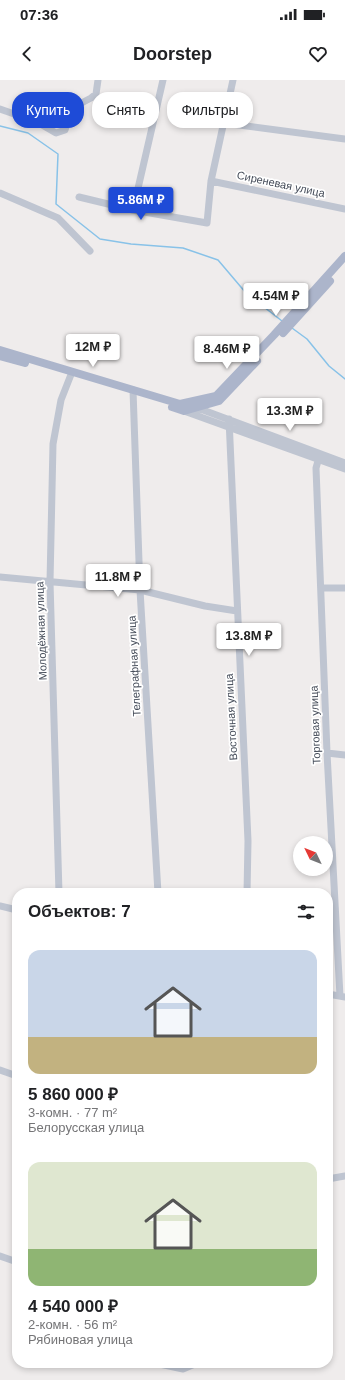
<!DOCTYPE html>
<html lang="ru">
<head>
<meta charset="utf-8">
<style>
	:root { --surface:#fff; --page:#f6f6f6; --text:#202124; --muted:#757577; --accent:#1e4bd7 }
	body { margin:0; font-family:Helvetica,sans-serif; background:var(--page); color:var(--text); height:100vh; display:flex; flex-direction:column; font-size:15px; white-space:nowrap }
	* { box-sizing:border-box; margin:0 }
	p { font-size:13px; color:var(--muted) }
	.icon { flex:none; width:22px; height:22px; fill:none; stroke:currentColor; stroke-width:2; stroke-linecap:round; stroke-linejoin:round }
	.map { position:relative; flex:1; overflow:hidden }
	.drawer { position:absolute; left:12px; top:808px; width:321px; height:480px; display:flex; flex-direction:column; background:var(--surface); border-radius:16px; box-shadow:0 2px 6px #0003 }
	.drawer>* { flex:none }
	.top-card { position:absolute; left:12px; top:12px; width:321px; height:36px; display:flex; gap:8px }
	.needle { width:26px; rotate:313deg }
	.buttons { position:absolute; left:293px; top:756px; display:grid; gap:8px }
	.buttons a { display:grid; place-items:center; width:40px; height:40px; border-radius:50%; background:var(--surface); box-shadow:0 2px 6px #0003; font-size:20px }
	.price { position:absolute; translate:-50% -34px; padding:0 9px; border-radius:4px; background:#fff; color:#222; font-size:13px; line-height:26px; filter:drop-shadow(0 1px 2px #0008) }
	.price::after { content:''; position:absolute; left:50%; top:24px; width:12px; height:9px; margin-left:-6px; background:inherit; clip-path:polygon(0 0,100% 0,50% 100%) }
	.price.on { background:var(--accent); color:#fff }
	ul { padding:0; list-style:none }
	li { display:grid; align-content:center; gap:8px; height:212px; padding:0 16px }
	li span { display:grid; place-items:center; height:124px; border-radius:12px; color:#555 }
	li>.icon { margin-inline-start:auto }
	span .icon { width:72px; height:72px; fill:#fffc; stroke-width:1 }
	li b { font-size:17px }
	h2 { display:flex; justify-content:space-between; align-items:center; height:48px; padding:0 16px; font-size:17px }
	.tag { padding:0 14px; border-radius:16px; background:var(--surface); box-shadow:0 2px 6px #0003; font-size:14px; line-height:36px }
	.tag.on { background:var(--accent); color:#fff }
	.status { display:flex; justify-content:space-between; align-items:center; height:28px; padding:0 20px; background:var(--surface); direction:ltr }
	.status svg { height:11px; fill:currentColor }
	header { display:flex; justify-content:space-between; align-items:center; height:52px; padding:0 16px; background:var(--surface); font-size:18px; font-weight:600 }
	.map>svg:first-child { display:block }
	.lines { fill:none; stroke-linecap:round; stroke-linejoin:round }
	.stream { stroke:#88c2e8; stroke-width:1.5 }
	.minor { stroke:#bfc5d1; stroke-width:7 }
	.major { stroke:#acb5cb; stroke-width:8 }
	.labels { text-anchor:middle; stroke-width:3.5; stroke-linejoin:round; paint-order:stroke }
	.street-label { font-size:11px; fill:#454c59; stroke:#fff }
</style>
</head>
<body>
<div class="status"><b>07:36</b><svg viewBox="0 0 49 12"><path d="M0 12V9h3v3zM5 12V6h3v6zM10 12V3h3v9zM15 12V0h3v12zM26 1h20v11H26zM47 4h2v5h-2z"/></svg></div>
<header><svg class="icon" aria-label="back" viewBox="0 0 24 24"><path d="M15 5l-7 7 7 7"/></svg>Doorstep<svg class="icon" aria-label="heart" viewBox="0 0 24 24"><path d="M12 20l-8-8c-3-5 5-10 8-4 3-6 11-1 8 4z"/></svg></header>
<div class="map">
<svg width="345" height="1300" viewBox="0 0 345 1300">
	<rect width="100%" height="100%" fill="#efecec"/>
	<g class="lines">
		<path class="stream" d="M0,46l28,7 30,21 -2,50 44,35 31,5 52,4 35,12 28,33 36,28
			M292,248l15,11 22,27 16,13"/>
		<path class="minor" d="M0,29l37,13 19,11 9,-3 7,-22 19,-10 5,-4 2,-14
			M224,43l121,16
			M211,101l134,28
			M0,113l58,25 32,33
			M79,117l54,13 74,13 4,-42 22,-101
			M133,130l30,-130
			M133,310l7,200 18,303
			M195,328l8,2 142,53
			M184,331l161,58
			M229,339l19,422 -1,52
			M320,374l-4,14 11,285 13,243
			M0,497l140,13 65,16 32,5
			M321,508h24
			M327,673l18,2
			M59,813l-9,-311 3,-138 8,-44 11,-28
			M0,826l17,4
			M328,914l17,3
			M0,990l17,6
			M328,1099l17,-3
			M0,1176l17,6
			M155,1283l28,6 14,-6"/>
		<path class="major" d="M283,253l47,-52
			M0,270l180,54 36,-8 58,-61 71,-79
			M0,276l25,7
			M172,327l12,4 35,-10 38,-40"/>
	</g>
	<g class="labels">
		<g class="street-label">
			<text transform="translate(281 104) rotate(12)" y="4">Сиреневая улица</text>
			<text transform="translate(41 551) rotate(-92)" y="4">Молодёжная улица</text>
			<text transform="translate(134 586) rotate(-93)" y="4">Телеграфная улица</text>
			<text transform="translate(231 637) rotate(-93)" y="4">Восточная улица</text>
			<text transform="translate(315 645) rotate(-92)" y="4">Торговая улица</text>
		</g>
	</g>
</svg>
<div class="buttons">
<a><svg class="needle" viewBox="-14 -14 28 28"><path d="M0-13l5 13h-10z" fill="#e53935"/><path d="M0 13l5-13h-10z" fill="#757577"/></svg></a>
</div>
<b class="price on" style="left:141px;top:141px">5.86M ₽</b>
<b class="price" style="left:276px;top:237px">4.54M ₽</b>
<b class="price" style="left:93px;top:288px">12M ₽</b>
<b class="price" style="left:227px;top:290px">8.46M ₽</b>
<b class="price" style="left:290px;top:352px">13.3M ₽</b>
<b class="price" style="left:118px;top:518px">11.8M ₽</b>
<b class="price" style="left:249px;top:577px">13.8M ₽</b>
<div class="top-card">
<a class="tag on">Купить</a>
<a class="tag">Снять</a>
<a class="tag">Фильтры</a>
</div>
<section class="drawer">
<h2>Объектов: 7<svg class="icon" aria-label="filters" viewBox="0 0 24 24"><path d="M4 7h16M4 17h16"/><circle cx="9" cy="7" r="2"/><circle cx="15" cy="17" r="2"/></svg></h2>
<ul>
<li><span style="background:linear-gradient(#c9d6e8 70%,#c2b280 0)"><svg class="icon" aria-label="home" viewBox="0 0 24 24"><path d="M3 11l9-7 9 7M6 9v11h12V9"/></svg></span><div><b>5 860 000 ₽</b><p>3-комн. · 77 m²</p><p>Белорусская улица</p></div></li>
<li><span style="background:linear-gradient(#dfe7d0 70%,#8fb573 0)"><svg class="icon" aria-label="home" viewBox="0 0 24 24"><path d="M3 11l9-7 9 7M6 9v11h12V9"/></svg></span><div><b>4 540 000 ₽</b><p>2-комн. · 56 m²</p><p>Рябиновая улица</p></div></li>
</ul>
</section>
</div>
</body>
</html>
